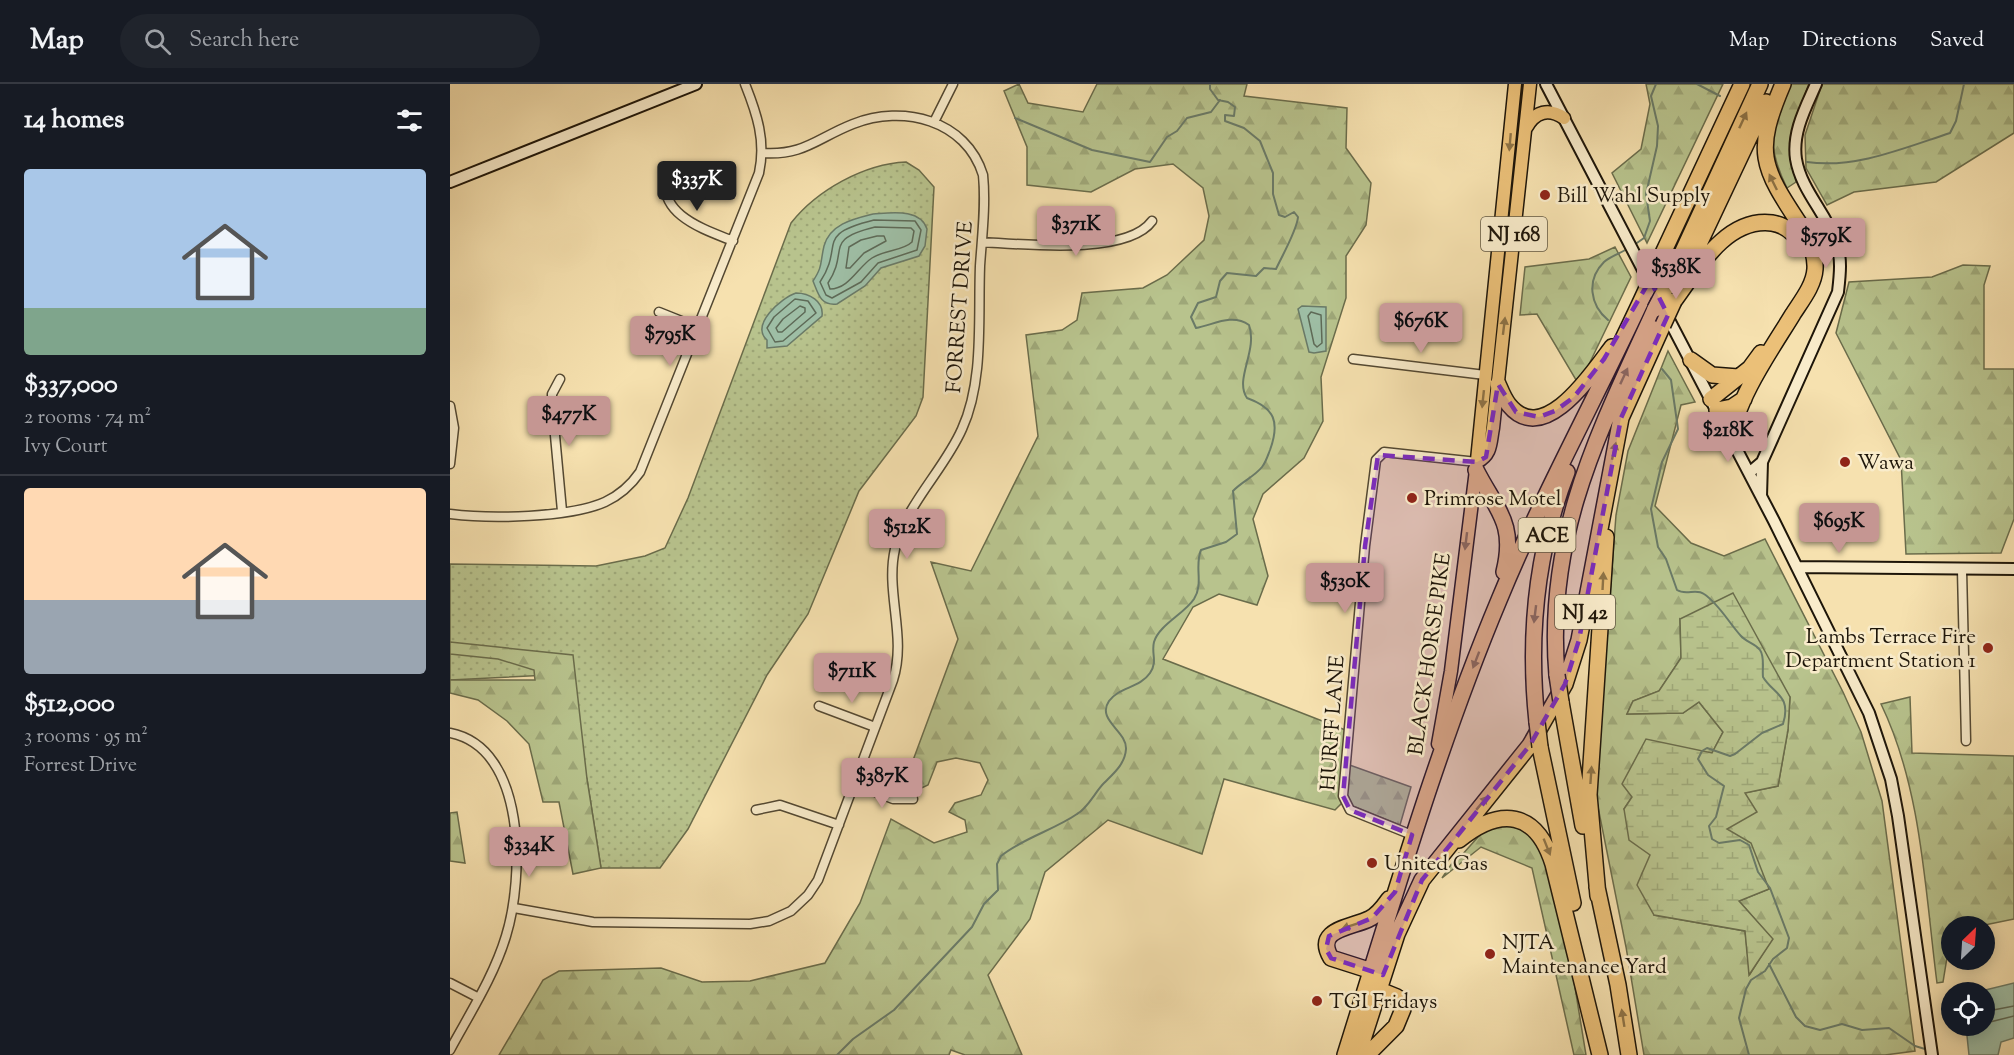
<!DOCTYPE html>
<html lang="en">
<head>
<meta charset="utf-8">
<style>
	:root { --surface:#171b24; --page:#20242c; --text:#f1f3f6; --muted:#9ea1a6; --line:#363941; --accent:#c59692 }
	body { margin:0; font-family:"Sorts Mill Goudy",serif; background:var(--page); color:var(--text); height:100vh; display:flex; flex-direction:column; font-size:22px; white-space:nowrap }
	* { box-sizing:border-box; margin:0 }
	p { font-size:20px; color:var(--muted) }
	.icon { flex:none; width:33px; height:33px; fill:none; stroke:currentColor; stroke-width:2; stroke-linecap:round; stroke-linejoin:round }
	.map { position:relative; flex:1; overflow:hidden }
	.details { display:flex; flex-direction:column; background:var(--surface); width:450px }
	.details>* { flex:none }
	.needle { width:39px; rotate:25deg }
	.buttons { position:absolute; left:1491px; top:832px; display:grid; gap:12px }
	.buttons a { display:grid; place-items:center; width:54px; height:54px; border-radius:50%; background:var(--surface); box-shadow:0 3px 15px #0003; font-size:30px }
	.price { position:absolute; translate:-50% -51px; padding:0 14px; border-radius:6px; background:var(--accent); color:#111; font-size:20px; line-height:39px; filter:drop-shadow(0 2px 3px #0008) }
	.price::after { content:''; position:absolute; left:50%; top:36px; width:18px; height:14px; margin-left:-9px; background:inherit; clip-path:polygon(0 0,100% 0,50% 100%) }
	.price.active { background:#222; color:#fff }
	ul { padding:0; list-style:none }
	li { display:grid; align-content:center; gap:12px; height:318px; padding:0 24px }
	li+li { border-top:2px solid var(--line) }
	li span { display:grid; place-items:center; height:186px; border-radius:6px; color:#555 }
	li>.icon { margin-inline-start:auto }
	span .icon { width:108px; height:108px; fill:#fffc; stroke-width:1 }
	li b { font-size:26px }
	h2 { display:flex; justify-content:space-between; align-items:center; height:72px; padding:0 24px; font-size:26px }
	header { display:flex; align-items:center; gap:36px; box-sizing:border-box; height:84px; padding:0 30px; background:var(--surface); border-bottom:2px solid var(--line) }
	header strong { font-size:28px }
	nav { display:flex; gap:33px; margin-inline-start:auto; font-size:21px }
	.search { width:420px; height:54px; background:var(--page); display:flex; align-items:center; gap:15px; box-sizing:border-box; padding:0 21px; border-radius:33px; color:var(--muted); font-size:22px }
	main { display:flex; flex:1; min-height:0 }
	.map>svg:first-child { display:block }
	.grass { fill:url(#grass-dots); stroke:#6a6c4b; stroke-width:1.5 }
	.forest { fill:url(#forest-firs); stroke:#6a6c4b; stroke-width:1.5; fill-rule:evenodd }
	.wetland { fill:url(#wetland-marsh); stroke:#6a6c4b; stroke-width:1.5 }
	.water { fill:#9ebea5; stroke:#6a7a67; stroke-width:1.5 }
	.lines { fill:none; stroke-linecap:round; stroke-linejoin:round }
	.shore { stroke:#5e6a57; stroke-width:1.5 }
	.stream { stroke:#6a7a67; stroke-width:2 }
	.street-casing { stroke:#534832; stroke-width:11 }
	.secondary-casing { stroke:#1d1509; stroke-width:14 }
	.primary-casing { stroke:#1d1509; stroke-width:15 }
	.highway-casing { stroke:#1d1509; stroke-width:18 }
	.street { stroke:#f9eccb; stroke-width:8 }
	.secondary { stroke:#f9eccb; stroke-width:10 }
	.primary { stroke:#ebc078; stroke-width:12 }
	.highway { stroke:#ebc078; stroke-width:15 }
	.highway-bridge-casing { stroke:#1d1509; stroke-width:18; stroke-linecap:butt }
	.highway-bridge { stroke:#ebc078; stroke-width:15 }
	.oneway { fill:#8e7346 }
	.marked { fill:#7b2cbf; fill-opacity:0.2; stroke:#7b2cbf; stroke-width:4.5; stroke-dasharray:12 8; stroke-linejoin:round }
	.poi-dot { fill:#8f2418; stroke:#f9eccb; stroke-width:2 }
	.labels { text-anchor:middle; stroke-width:5; stroke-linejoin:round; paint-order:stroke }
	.shield { fill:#f9eccb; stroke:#5f5643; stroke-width:1.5 }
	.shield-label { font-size:20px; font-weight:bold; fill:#1d1509 }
	.poi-label { font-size:21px; fill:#1d1509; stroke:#f9eccb; text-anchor:start }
	.street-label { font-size:21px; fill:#1d1509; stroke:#f9eccb }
</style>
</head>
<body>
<header>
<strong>Map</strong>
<div class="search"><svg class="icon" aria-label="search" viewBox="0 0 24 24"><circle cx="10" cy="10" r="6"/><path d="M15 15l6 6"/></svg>Search here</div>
<nav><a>Map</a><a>Directions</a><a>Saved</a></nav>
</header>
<main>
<section class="details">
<h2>14 homes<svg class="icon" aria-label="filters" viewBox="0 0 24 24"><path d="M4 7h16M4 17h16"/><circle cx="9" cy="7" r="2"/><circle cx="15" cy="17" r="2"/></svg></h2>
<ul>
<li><span style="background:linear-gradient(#a9c7e8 75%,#7fa58c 0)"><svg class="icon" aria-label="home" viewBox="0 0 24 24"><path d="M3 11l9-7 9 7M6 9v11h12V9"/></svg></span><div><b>$337,000</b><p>2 rooms · 74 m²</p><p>Ivy Court</p></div></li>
<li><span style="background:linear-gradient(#ffd9b3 60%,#9aa5b1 0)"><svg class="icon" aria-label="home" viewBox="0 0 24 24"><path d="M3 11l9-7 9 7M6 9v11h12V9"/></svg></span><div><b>$512,000</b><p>3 rooms · 95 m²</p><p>Forrest Drive</p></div></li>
</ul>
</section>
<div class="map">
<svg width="1564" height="971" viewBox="0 0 1564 971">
	<defs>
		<pattern id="grass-dots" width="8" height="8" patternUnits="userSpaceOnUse" patternTransform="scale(1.5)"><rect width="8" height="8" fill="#b8c38d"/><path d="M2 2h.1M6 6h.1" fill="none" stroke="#9ea778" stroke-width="1.8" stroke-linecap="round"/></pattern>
		<pattern id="forest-firs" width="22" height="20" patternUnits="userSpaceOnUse" patternTransform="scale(1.5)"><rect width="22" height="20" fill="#b8c38d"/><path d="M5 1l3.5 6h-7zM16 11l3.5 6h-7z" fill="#9ea778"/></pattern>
		<pattern id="wetland-marsh" width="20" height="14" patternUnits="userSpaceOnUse" patternTransform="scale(1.5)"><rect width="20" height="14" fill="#b8c38d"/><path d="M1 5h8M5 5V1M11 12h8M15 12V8" fill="none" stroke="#9ea778"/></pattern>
	</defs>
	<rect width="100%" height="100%" fill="#f6e1af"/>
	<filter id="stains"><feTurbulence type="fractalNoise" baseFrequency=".00333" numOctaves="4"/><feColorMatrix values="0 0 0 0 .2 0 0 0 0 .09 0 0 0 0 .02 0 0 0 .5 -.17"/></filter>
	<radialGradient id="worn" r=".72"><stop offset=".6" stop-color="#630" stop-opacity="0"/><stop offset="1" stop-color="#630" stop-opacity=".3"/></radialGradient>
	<path class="grass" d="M456,78l13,8 15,17 -11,210 -7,19 -57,75 -51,123 -41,61 -79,154 -28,39h-59l-14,-89 -38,-104 -99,5v-116l146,2 49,-10 20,-8 23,-50 103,-275c26,-33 73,-59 115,-61z"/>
	<path class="forest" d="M569,0l9,19 55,9 14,-28h150l-3,12 103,12 -1,40 25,35 -5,42 -20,31v42l-25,79 2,44 -19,37 -41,36 -10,25 15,57 -11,29 -38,-11 -26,13 -30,52 185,72 -4,32 67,24 -11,38 -57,-23 -8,8 -111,-31 -22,75 -94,-34 -63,52 -15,47 -42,56 34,80h-57l-14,-5 -2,5h-450l44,-75 16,-9 102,-3 41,14 48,-1 75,-18 35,-60 31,-84 43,24 33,-11 -2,-12 -16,-8 6,-9 26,-8 7,-15 -8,-17 -24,-5 -19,4 -9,23 -15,7 -11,-2 56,-151 -27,-77 40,9 67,-135 -12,-101 36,-5 15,-10 5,-27 61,-5 24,-13 37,-35 5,-24 -6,-28 -30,-24 -38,5 -44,23 -64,-7v-38l-23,-56z
		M1196,0h77l-76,159 -35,-70 29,-24 9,-45z
		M1341,0h18c-16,40 -20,55 -13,98l-9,6c-22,-44 -16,-61 4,-104z
		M1372,0h192v49l-78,49 -82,10 -27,13 -21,-37 -1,-33z
		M1165,163l16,30 -52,108 -42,-71 -17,1 5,-48 64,-8z
		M1513,181l27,1 -6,19v84h30v150l-13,34 -95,1 -5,-94 -65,-127 13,-51 83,-5z
		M1218,267l27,51 -14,3 -26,101 36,37 33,13 41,-17 78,153 18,40 21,69 33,250 -30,4h-241l-18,-108 -31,-155 21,-277 12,-64zM1230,535l110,78 -2,33 -10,56 -34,7 -18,37 43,59 -30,12 33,38 -22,35 -5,-43 -91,-16 -3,-61 -27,-45 8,-12 80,-44 11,-21 -24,-30 -16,11 -56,1 6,-13 26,-10 22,-33z
		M0,558l123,13 14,124 14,89 -28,6 -14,-72h-16l-14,-58 -22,-23 -29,-21 -28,-7v-13h85l-1,-10 -36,-11 -48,-5z
		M1460,613l2,56 102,3v163l-39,8h-23l-9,55 -6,1c-12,-92 -15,-194 -56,-279z
		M7,728l8,51 -15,-2v-48z
		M1069,742l22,17 29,114 16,98h-12l-42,-187 -51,-21 -39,31 17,-25 2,3 26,-29z"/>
	<path class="wetland" d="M1283,509l57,104 -2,33 -10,56 -33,7 12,19 -30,17 24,14 18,46 -30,12 34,38 -24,36 -4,-44 -91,-16 -17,-30 13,-30 -21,-15 -5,-31 8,-12 -10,-13 24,-45 66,14 11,-21 -24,-30 -16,11 -56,1 6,-13 26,-10 22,-33 -1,-39z"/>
	<path class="water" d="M423,130c18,-1 47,-6 54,15l-2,17 -6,10 -38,12 -16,18 -28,18c-17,2 -19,-11 -24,-23 10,-15 7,-18 11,-35 6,-22 29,-27 49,-32z
		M346,209c13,0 28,8 26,23l-35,30 -20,2v-8c-17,-15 14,-42 29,-47z
		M852,222l24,1v44l-12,2 -5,-1 -11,-43z
		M1564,899v55l-13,4 -3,13h-29l-3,-29h18v-33h-11z"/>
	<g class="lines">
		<path class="shore" d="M424,136l41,1 6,9 -4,20 -39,13 -17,19 -29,16 -6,-3 -6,-13c25,-37 -7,-47 54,-62z
			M425,143l36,1 3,3 -2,11c-9,9 -28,8 -40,16 -14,9 -23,31 -42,31l-2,-6c22,-33 -6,-43 47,-56z
			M427,152h7l2,5 -22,12 -14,15h-4l3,-21 12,-7z
			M345,215l13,2 8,12 -33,28 -8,1 -8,-14 7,-11z
			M350,222l5,2v4l-23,20h-4l-2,-4 7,-9z
			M861,228l10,3 1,28 -5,4 -3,-3 -6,-28z
			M1564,922l-26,5 -3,3 5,8 24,-6"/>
		<path class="stream" d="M1247,0l23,12
			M565,34l77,32 58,12 17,-25 10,-6 10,-13 24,-6 9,-12
			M1357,78c48,7 97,-14 143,-29l6,-12 8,-37
			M1184,161l10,-7 6,-17 -4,-27 11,-48 1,-20 -7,-30 5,-12
			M1158,236c-18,-15 -22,-40 -4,-58 7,-6 17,-9 25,-14
			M1212,285l9,11 7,49 -16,33 -11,47 7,38 8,12 11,31c9,6 19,-2 27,4 15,10 25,29 37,42 5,6 14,7 19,14 5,7 2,19 3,27 10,17 29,18 20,47l-21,9 -27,21 -5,2 -23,-8 -5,3 -4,8 10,16 16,11 -8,31 -7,9 3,13 7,4 21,-3 9,5 9,27 12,16 19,50 -2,10 -14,11 -8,12 -14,9 -5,9 -7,29 10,37
			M1319,880l27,53 9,9 15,4 22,-6 20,6 27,-2 26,18 10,3
			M387,971l16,-16 41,-29 78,-83 12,-23 14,-14 -1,-26 4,-8c22,-18 53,-26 76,-42 11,-6 18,-22 27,-31 10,-10 21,-19 22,-34 1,-18 -30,-29 -17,-48 10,-14 31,-13 41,-28 8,-12 1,-19 4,-31 5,-17 30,-28 40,-43 10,-16 0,-32 7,-49l25,-8 11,-8 -4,-43c8,-9 21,-14 29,-24 4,-5 6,-12 8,-17 10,-28 5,-42 -23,-52 -13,-19 11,-47 2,-73 -17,-12 -36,0 -53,3l-5,-11 7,-14 18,-6 4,-16 7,-8 29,3 8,-8 12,1c6,-13 21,-39 22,-52l-4,-5 -9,5 -6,-2 -6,-21v-21l-13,-32 -16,-13 -19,-7v-6l9,1 1,-9 -7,-5 -10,-2 -8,-11v-5"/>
		<g class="street-casing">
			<path id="street" d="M484,38l19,-38
				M217,88c-12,42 36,57 66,69
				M532,158c39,2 145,14 170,-21
				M209,228l40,16
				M903,275l132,16
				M110,295l-8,15v9l10,108
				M0,322l4,22 -4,36
				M0,430c40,5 119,4 155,-12 15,-7 26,-17 35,-30l119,-299c7,-32 -2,-59 -14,-89
				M1512,486l4,171
				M369,622l56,21
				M0,649c77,15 74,145 56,203 -12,40 -36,77 -56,114
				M405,700l38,15h20
				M306,726l24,-5 59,20
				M962,751l-62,-25 -7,-14 22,-250 11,-86 8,-8 93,10
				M64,824l79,14 157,2 19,-3 22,-10 17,-16 10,-15 75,-200c14,-43 -8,-88 2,-131 11,-45 49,-79 67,-120 22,-48 16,-110 18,-163 2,-30 6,-61 3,-91 -17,-55 -80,-71 -130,-51 -36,14 -49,32 -91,29
				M0,899l29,15"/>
		</g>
		<g class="secondary-casing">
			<path id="secondary" d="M1096,0l228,437 95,192 22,66 7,37 34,239
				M0,98l246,-98
				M1299,389l13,-11 76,-170c2,-17 4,-35 -2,-50 -10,-29 -35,-52 -40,-83 -4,-27 10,-52 20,-75
				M1311,412l1,-34
				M1347,483l217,2"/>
		</g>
		<g class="primary-casing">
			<path id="primary" d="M1076,44c9,-17 23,-20 38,-10
				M1027,378c15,-8 13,-19 16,-34l37,-344
				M988,660l13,-73 25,-201 39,-386"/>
		</g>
		<g class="highway-casing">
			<path id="highway" d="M1207,182l85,-182
				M1234,192l82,-174
				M1216,204l94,-204
				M1224,217c23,-31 52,-84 98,-78 14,2 25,13 32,25
				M1241,276l21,15 26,2
				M1048,300c3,7 6,15 11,21 35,43 84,-33 103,-58
				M1261,315l39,-31 11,-15
				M1267,326l15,-3 12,-8
				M1282,355c2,-37 41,-92 61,-125 9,-14 21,-29 22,-45 1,-16 -6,-30 -14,-43 -40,-60 -47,-74 -18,-142
				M1026,386c21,41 40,53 28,102
				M1107,591c-12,-140 42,-243 98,-366
				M1111,618l22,124
				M1087,638c-9,-85 -1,-170 30,-250
				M1090,663l33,156
				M1009,756c41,-33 77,-30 94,24l47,191
				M1147,803l21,98 11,70
				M1148,812l-9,-101 17,-258
				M928,889l-47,-15c-17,-29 19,-30 38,-39 9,-4 15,-13 20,-20
				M895,971c48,-153 92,-307 154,-455 44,-107 100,-207 148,-312
				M908,971l39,-121 25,-54 108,-135 35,-61 14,-44 42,-222 42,-93
				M917,971l29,-29 7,-17 -6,-12 -27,-11"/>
		</g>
		<use href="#street" class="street"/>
		<use href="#secondary" class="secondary"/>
		<use href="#primary" class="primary"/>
		<use href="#highway" class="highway"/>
		<g class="highway-bridge-casing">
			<path id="highway-bridge" d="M1197,204l10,-22
				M1205,225l11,-21
				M1213,241l11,-24
				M1107,591l4,27
				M1087,638l3,25"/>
		</g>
		<use href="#highway-bridge" class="highway-bridge"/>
	</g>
	<defs><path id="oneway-solid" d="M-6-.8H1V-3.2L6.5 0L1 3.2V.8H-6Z" transform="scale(1.5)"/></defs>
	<g class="oneway">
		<use href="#oneway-solid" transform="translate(1293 36) rotate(-65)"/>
		<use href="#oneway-solid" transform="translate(1060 58) rotate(95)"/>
		<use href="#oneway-solid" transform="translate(1323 98) rotate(-116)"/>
		<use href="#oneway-solid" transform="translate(1054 242) rotate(-83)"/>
		<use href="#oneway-solid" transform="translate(1174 292) rotate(-65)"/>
		<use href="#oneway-solid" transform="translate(1033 315) rotate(96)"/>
		<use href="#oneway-solid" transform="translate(1164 367) rotate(-77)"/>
		<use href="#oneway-solid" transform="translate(1016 457) rotate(97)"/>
		<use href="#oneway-solid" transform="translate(1153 497) rotate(-87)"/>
		<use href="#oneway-solid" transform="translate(1085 530) rotate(97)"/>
		<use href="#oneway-solid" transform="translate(1026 576) rotate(111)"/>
		<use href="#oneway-solid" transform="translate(1141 691) rotate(-86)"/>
		<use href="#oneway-solid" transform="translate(1032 719) rotate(-50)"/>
		<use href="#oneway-solid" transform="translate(1097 763) rotate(68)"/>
		<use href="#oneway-solid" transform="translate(900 842) rotate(161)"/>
		<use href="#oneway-solid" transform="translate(1173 934) rotate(-99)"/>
	</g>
	<path class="marked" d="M1200,196l18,35 -47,103 -42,222 -14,44 -35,61 -108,135 -39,95 -52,-17 -5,-9 3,-13 43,-18 23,-26 17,-57 -62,-25 -7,-14 22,-250 13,-91 99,7 9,-5 12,-73 18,28 23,5 16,-6 19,-14 30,-38z"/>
	<g class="poi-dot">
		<circle cx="1095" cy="111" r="6"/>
		<circle cx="1395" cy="378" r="6"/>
		<circle cx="962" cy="414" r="6"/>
		<circle cx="1538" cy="564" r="6"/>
		<circle cx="922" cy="779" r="6"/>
		<circle cx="1040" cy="870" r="6"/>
		<circle cx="867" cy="917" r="6"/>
	</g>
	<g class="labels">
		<g class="shield">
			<rect x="1031" y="133" width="66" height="34" rx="4.5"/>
			<rect x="1068.5" y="434" width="57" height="34" rx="4.5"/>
			<rect x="1105" y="511" width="60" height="34" rx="4.5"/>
		</g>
		<g class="shield-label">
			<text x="1064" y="157">NJ 168</text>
			<text x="1097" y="458">ACE</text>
			<text x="1135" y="535">NJ 42</text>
		</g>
		<g class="poi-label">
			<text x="1107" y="118">Bill Wahl Supply</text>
			<text x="1407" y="385">Wawa</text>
			<text x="974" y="421">Primrose Motel</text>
			<text x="1526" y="559" text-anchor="end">Lambs Terrace Fire<tspan x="1526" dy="24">Department Station 1</tspan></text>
			<text x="934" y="786">United Gas</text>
			<text x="1052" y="865">NJTA<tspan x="1052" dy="24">Maintenance Yard</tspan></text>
			<text x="879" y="924">TGI Fridays</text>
		</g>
		<g class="street-label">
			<text transform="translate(509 223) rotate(-86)" y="7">FORREST DRIVE</text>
			<text transform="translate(979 570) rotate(-82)" y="7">BLACK HORSE PIKE</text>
			<text transform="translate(882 639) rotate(-86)" y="7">HURFF LANE</text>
		</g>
	</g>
	<rect width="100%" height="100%" filter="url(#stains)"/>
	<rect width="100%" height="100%" fill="url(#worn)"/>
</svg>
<div class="buttons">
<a><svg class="needle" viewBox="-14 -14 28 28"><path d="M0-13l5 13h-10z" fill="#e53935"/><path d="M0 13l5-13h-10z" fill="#9ea1a6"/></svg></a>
<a><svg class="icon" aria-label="locate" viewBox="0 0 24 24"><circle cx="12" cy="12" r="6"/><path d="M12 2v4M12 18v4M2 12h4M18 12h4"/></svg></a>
</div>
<b class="price active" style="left:247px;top:128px">$337K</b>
<b class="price" style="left:626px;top:173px">$371K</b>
<b class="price" style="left:1376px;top:185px">$579K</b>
<b class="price" style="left:1226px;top:216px">$538K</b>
<b class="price" style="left:971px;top:270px">$676K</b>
<b class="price" style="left:220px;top:283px">$795K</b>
<b class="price" style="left:119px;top:363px">$477K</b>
<b class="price" style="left:1278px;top:379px">$218K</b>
<b class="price" style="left:1389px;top:470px">$695K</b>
<b class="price" style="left:457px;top:476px">$512K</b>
<b class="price" style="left:895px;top:530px">$530K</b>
<b class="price" style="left:402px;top:620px">$711K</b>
<b class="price" style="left:432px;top:725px">$387K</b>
<b class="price" style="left:79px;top:794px">$334K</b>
</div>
</main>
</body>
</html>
